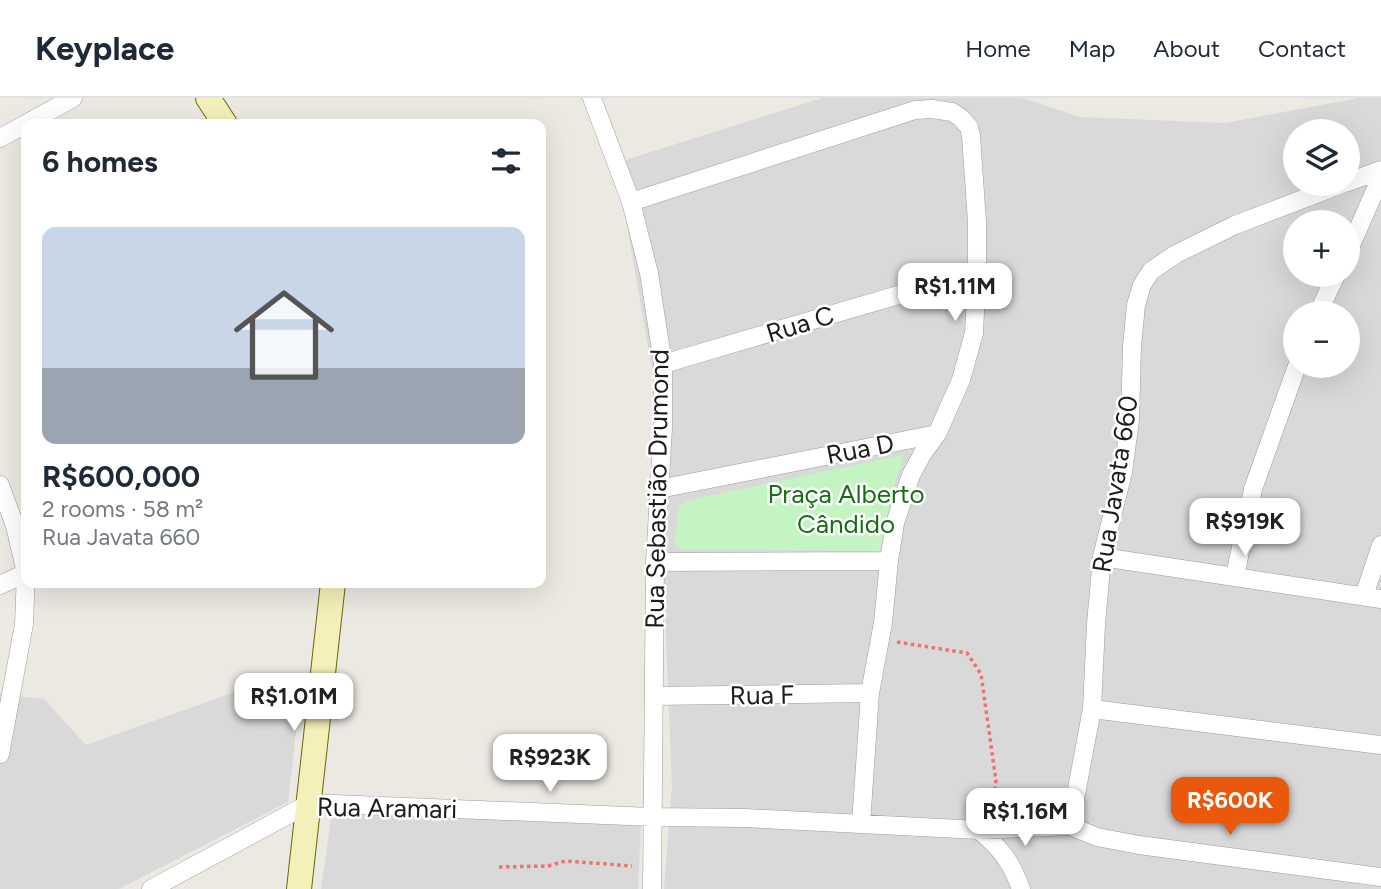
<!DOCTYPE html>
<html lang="en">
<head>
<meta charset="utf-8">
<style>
	:root { --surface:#fff; --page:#f6f6f7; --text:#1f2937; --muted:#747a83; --line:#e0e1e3; --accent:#ea580c }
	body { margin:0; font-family:Figtree,sans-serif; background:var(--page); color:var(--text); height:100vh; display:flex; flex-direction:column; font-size:26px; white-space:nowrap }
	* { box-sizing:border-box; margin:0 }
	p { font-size:23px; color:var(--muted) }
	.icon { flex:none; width:38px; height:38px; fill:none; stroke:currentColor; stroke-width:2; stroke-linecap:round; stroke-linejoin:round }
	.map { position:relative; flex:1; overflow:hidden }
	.side { position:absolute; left:21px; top:21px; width:525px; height:469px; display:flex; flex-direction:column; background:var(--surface); border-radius:14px; box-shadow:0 7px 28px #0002 }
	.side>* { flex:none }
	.fabs { position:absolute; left:1283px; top:21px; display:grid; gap:14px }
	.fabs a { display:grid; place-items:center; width:77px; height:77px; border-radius:50%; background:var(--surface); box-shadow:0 7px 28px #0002; font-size:35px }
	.price { position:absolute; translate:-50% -60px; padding:0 16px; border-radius:14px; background:#fff; color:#222; font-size:23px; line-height:46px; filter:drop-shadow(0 2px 4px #0008) }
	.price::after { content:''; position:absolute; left:50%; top:42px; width:21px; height:16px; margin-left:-10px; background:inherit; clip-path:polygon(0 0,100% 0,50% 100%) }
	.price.on { background:var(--accent); color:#fff }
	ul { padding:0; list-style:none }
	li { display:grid; align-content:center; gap:14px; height:371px; padding:0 21px }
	li span { display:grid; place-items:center; height:217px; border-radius:14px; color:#555 }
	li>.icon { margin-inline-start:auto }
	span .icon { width:126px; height:126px; fill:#fffc; stroke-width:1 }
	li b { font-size:30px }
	h2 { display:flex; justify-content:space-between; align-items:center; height:84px; padding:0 21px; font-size:30px }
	header { display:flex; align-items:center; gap:42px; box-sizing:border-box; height:98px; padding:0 35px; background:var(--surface); border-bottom:2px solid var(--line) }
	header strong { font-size:33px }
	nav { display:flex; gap:38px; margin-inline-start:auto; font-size:24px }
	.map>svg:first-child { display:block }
	.residential { fill:#dad9d9; fill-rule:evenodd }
	.park { fill:#c3f4c2 }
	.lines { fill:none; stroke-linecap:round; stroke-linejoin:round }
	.street-casing { stroke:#9d9d9d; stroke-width:19 }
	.secondary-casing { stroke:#68680e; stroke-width:26 }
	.path { stroke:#ed7373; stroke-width:3.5; stroke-dasharray:3.5 3.5; stroke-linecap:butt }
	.street { stroke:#fff; stroke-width:18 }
	.secondary { stroke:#f3f0b9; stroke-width:24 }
	.labels { text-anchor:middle; stroke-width:5; stroke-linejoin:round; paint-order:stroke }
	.street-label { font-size:26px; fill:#1c1c1c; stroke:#fff }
	.park-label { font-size:26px; fill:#166f14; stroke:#fff }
</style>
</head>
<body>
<header>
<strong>Keyplace</strong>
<nav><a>Home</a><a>Map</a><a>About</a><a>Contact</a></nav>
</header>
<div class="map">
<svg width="1381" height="791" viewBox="0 0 1381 791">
	<rect width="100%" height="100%" fill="#ece8e2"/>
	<path class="residential" d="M822,0h201l57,19 145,6 134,-25h22v791h-717l8,-103 -16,-394 -40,-229zM1295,33h53v53h-53zM1295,124h53v53h-53zM1295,215h53v53h-53z
		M255,587l46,3 -13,114 -169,87h-119v-195l44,5 42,46z
		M332,715l309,12 -3,64h-317z"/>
	<path class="park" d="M903,357l-12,42 -11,54 -198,-2 -8,-5 5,-38 11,-6z"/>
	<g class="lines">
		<g class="street-casing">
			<path id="street" d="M592,0l39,104 18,71 14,91v64l-8,134 -3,327
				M0,40l73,-40
				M1348,84l33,-12
				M631,104l284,-92 17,-1 20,3 9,6 8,9 2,9 6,86v50l-3,61 -13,47 -24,54 -14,19 -12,22 -16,48 -6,38 -6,62 -13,70 -9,131
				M1348,154l33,-75
				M1318,215l18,-38
				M663,266l314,-92
				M0,387l15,41 11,47 -2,51 -24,130
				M659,391l278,-55
				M1102,459l279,42
				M655,464l234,-1
				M1235,478l18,-87 44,-123
				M0,487l26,-12
				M1364,498l17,-51
				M654,598l216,-3
				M1092,611l289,36
				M1070,728l22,-117 4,-85 6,-67 21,-85 7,-52 2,-74 4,-41 6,-20 9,-14 25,-17 59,-29 107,-41
				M979,732c22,19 32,31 42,59
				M151,791l159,-86 342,14 93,1 234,12 91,-4 27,11 42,8 242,32"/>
		</g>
		<g class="secondary-casing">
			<path id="secondary" d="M208,0l17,26
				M299,791l34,-306"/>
		</g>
		<path class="path" d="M897,544l70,11 14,21 15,107 -4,29
			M499,769l49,-1 17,-5 67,5"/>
		<use href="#street" class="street"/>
		<use href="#secondary" class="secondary"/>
	</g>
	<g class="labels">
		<g class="street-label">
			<text transform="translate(800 226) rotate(-17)" y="9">Rua C</text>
			<text transform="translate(860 351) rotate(-11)" y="9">Rua D</text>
			<text transform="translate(1115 386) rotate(-81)" y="9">Rua Javata 660</text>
			<text transform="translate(657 391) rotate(-89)" y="9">Rua Sebastião Drumond</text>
			<text transform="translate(762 597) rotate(-1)" y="9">Rua F</text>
			<text transform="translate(387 710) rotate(1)" y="9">Rua Aramari</text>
		</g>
		<g class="park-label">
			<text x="846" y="405">Praça Alberto<tspan x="846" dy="30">Cândido</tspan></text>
		</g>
	</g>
</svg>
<div class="fabs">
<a><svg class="icon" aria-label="layers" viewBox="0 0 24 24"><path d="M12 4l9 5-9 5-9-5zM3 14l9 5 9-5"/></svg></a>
<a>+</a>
<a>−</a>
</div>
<b class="price" style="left:955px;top:225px">R$1.11M</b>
<b class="price" style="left:1245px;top:460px">R$919K</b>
<b class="price" style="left:294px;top:635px">R$1.01M</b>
<b class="price" style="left:550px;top:696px">R$923K</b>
<b class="price on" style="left:1230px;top:739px">R$600K</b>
<b class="price" style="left:1025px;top:750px">R$1.16M</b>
<section class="side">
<h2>6 homes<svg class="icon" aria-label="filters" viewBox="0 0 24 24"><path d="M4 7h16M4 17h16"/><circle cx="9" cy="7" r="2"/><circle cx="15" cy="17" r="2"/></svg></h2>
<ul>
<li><span style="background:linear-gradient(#c9d6e8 65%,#9aa5b1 0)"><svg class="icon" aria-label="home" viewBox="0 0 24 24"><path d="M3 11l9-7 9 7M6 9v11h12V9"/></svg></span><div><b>R$600,000</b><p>2 rooms · 58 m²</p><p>Rua Javata 660</p></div></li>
</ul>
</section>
</div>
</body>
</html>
